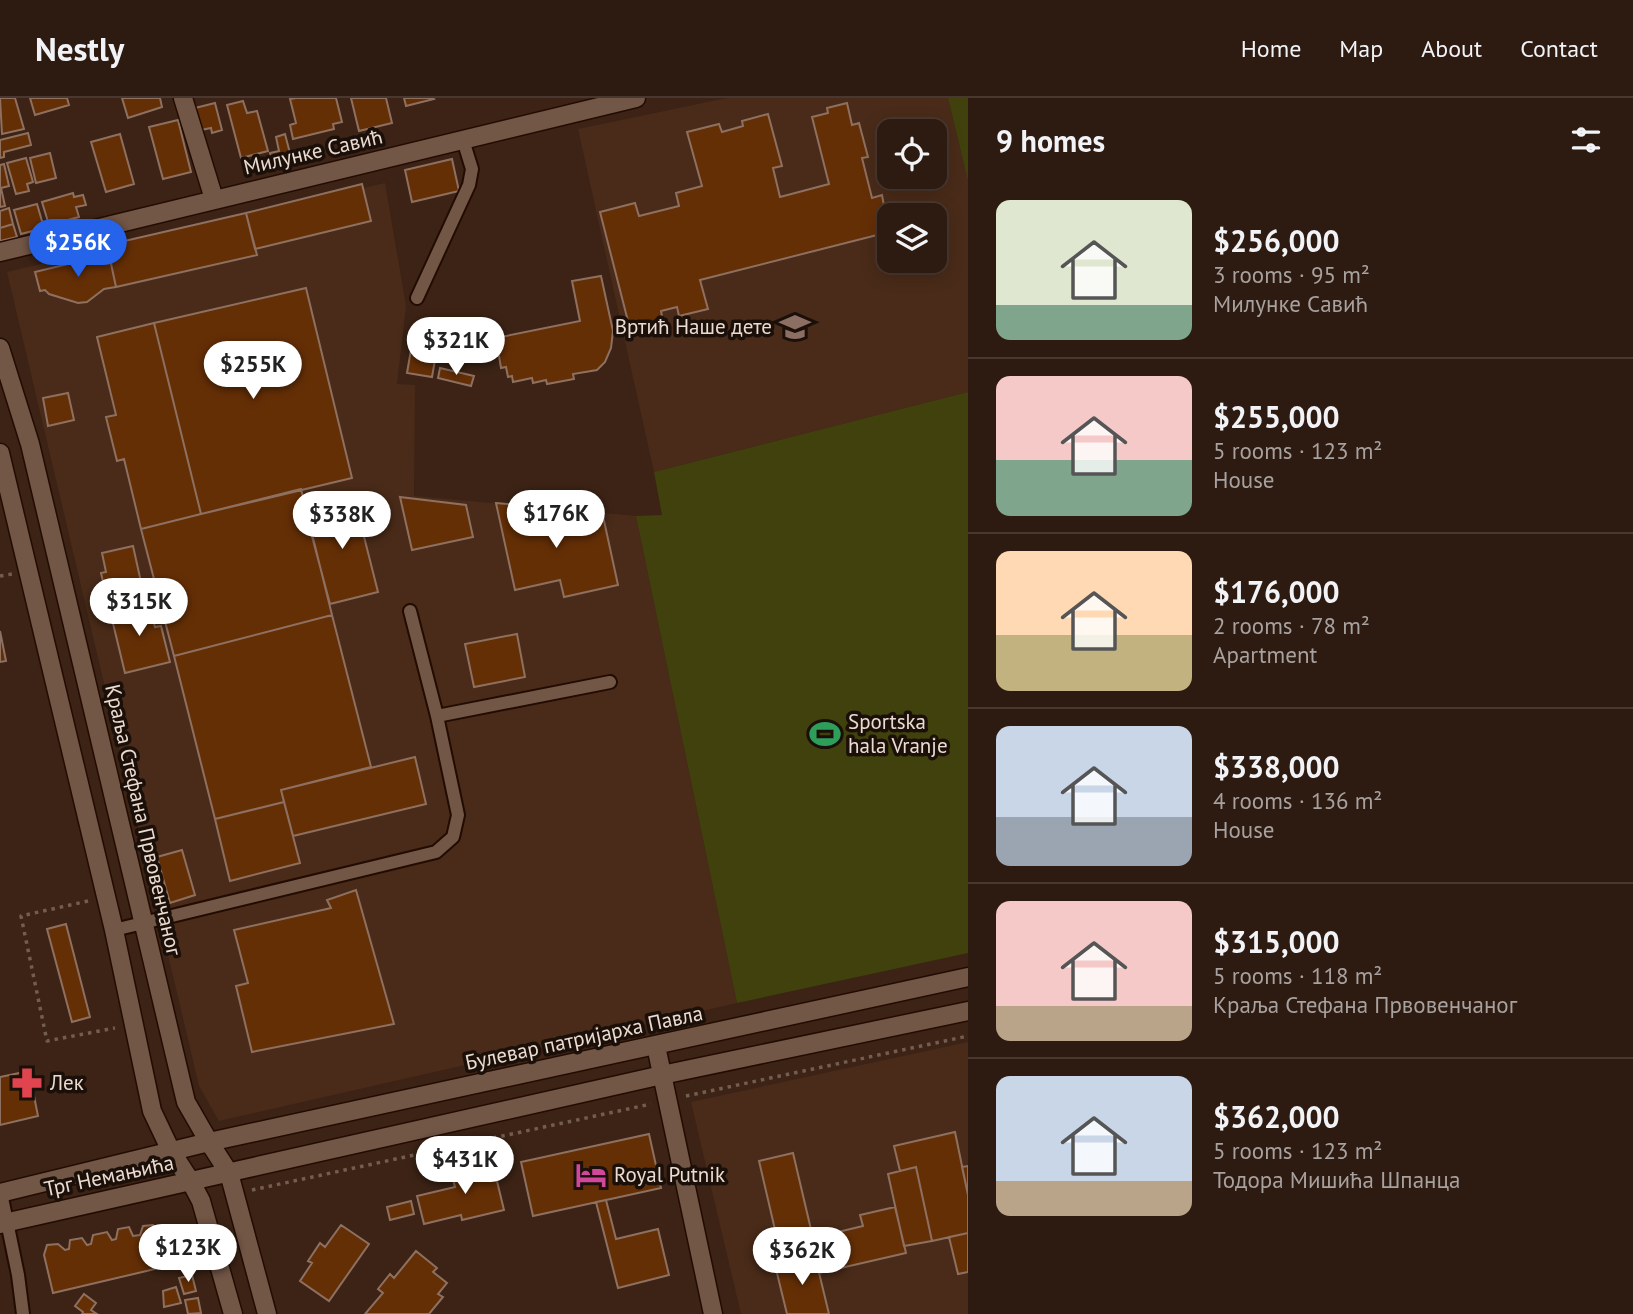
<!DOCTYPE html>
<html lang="en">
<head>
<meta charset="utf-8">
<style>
	:root { --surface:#2d1a10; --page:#39271e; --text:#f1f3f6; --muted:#a7a19f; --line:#483830; --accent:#2563eb }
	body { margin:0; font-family:"PT Sans",sans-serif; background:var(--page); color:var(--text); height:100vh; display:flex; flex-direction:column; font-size:26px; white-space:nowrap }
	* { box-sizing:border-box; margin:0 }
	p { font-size:23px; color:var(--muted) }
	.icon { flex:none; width:38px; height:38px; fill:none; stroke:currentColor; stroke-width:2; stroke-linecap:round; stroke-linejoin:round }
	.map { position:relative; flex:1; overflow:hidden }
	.panel { display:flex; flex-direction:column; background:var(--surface); width:665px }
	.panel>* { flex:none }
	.fabs { position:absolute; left:877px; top:21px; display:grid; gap:14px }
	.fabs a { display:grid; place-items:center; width:70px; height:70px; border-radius:14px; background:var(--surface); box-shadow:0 4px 18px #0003,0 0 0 2px var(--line); font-size:35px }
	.price { position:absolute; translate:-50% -60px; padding:0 16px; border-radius:24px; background:#fff; color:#222; font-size:23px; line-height:46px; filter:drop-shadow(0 2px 4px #0008) }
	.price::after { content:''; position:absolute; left:50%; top:42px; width:21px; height:16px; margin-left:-10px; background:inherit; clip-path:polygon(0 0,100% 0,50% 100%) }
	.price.current { background:var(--accent); color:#fff }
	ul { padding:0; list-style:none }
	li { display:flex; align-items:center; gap:21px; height:175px; padding:0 28px }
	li+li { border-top:2px solid var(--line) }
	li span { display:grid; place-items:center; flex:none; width:196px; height:140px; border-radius:14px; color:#555 }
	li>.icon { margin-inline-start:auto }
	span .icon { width:84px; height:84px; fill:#fffc; stroke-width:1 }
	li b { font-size:30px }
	h2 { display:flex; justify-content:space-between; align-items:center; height:84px; padding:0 28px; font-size:30px }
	header { display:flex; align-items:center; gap:42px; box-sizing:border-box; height:98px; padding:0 35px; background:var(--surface); border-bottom:2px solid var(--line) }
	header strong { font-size:33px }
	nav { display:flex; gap:38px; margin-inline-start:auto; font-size:24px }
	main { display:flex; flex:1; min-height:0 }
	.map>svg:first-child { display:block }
	.built { fill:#4a2b19; fill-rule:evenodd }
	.green { fill:#40410d }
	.building { fill:#652f06; stroke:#8e7060; stroke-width:2 }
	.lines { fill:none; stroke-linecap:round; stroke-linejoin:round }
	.service-casing { stroke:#220c01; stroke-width:16 }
	.minor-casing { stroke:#220c01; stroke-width:21 }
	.tertiary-casing { stroke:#220c01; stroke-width:21 }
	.secondary-casing { stroke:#220c01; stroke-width:21 }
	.path { stroke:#735d50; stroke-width:3.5; stroke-dasharray:3.5 5; stroke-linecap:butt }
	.service { stroke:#725646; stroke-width:12 }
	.minor { stroke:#725646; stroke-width:18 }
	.tertiary { stroke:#725646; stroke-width:18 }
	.secondary { stroke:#725646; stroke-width:18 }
	.labels { text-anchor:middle; stroke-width:7; stroke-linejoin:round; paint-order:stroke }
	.street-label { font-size:21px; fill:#ebdbd1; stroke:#1b1009 }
	.poi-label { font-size:21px; fill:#ebdbd1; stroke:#1b1009; text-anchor:start }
</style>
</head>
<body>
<header>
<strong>Nestly</strong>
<nav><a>Home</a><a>Map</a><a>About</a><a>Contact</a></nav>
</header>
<main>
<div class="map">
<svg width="968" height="1216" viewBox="0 0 968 1216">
	<rect width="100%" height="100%" fill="#3c2315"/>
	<path class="built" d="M727,0h221l20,83v211l-314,80 -76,-343zM889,33h45v46h-45zM889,117h45v46h-45z
		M385,85l21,123 -9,78 18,1 -1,111 222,20 101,487 -518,118 -20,-35 -192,-814z
		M968,944v272h-227l-50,-212z"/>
	<path class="green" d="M948,0h20v83z
		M968,294v561l-231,50 -101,-487 26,-1 -8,-43z"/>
	<path class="building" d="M0,0h15l9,31 -22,5z
		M30,0h37l2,7 -34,10z
		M122,0h38l2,9 -34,11z
		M296,0h40l6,24 -9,2 1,5 -41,10 -3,-14 6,-2 -6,-24z
		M351,0h35l6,25 -33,8z
		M404,0h29l1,1 -28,7z
		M243,3l4,12 10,-2 11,40 -27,7 -14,-53z
		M215,5l7,27 -10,3 -1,-5 -10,2 -6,-22z
		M847,5l5,22 7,-2 9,34 -6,1 10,40 10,-3 7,37 -189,48 8,29 -29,7 -2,-9 -16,4 2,10 -33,8 -30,-117 35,-9 4,13 40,-10 -3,-13 26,-7 -15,-54 32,-8 3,8 21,-6 -1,-5 26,-7 14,52 -9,2 7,29 49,-13 -17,-67 16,-4 -1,-5z
		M178,22l13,52 -28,7 -14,-52z
		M28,35l3,12 -27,7v5l-4,1v-18z
		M120,36l14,50 -28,8 -15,-50z
		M285,36l7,27 -18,5 -4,-13 9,-2 -3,-14z
		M50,55l6,25 -20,5 -6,-25z
		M26,60l7,24 -6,2 2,7 -13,3 -9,-31z
		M452,61l7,32 -47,11 -7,-32z
		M4,66l5,22 -8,2 4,18 -5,1v-42z
		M362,86l9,37 -116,28 -9,-36z
		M73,95l1,4 9,-2 3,10 -10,2 3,10 -30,8 -7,-23z
		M37,106l7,24 -23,6 -7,-24z
		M9,110l4,16 -13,4v-17z
		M246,115l11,42 -141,32 -9,-42z
		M13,126l4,13 -17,4v-13z
		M109,156l7,33 -12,2 -17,13 -9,1 -29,-9 -4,-4 -5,1 -5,-19z
		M601,178l12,55 -2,17 -6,14 -8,8 -24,4 1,5 -27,5 -1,-4 -13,3 -1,-5 -19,4 -1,-6 -4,1 -2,-10 -5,1 -5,-30 84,-17 -8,-40z
		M306,190l46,190 -151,36 -47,-191z
		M154,225l47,191 -60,15 -17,-70 -7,2 -11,-44 10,-2 -19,-78z
		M414,234l15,2 -1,7 10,2 -6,34 -25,-4z
		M440,270l34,8 -3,10 -33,-8z
		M68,295l6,27 -26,6 -5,-28z
		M301,391l31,126 -158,41 -33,-127z
		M354,399l24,95 -48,12 -25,-94z
		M400,399l66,8 7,32 -61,13z
		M496,405l56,5 4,19 47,-11 15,69 -54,12 -4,-17 -45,10z
		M133,448l10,45 -36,8 -6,-26 5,-1 -4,-19z
		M148,503l7,26 6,-1 9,36 -45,11 -15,-62z
		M332,517l39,152 -90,23 3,12 -69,17 -41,-163z
		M0,533l6,30 -6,1z
		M517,536l8,43 -51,10 -9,-43z
		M415,659l11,47 -133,32 -12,-46z
		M284,704l16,61 -70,18 -15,-62z
		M182,752l13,45 -25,8 -13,-46z
		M356,792l38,134 -142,28 -16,-66 12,-3 -14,-53 97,-22 -4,-8z
		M66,826l24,93 -18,5 -25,-93z
		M29,973l9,45 -38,9v-48z
		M955,1034l13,63v38l-36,8 -16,-74 -16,4 -6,-25z
		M649,1036l12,54 -128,28 -12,-54z
		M793,1055l20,85 50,-12 -3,-11 35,-8 11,46 -87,20 -4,-17 -32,8 -24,-103z
		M502,1065l3,12 -9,2 8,33 -42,10 -1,-5 -37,9 -7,-28 38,-9 -3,-12z
		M968,1068v29l-6,-28z
		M916,1069l16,74 -28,5 -16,-72z
		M606,1102l10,39 42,-10 11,46 -51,13 -22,-86z
		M411,1103l3,13 -24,6 -3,-13z
		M153,1127l6,5 -2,9 6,12 -8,18 -102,24 -9,-38 3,-10 11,-1 7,6 4,-1 1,-9 12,-2 5,7 4,-1 2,-9 14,-3 5,8 4,-1 2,-10 11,-2 4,9 7,-1 3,-9z
		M341,1127l28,19 -40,57 -29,-20 12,-18 -4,-2 12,-18 5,4z
		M968,1135v39l-10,2 -9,-37z
		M416,1153l21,17 -4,4 14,11 -9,11 5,3 -14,17h-64l18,-21 -5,-4 12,-15 4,4z
		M815,1158l14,58h-42l-12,-49z
		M192,1177l4,16 -12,3 -5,-16z
		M176,1189l5,16 -17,4 -1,-16z
		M84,1196l12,9 -5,7 6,4h-15l1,-2 -8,-6z
		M198,1200l3,15 -13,1 -3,-14z"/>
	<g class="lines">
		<g class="service-casing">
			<path id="service" d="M417,200l52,-113 3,-16 -9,-29
				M437,618l173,-34
				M114,832l322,-78 17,-15 5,-22 -21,-99 -27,-105
				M1,1095l17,82 5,39"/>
		</g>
		<g class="minor-casing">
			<path id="minor" d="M183,0l31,101
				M656,948l57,268"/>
		</g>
		<g class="tertiary-casing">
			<path id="tertiary" d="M0,154l636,-154
				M0,250l30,96 156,658 23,40
				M0,355l114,477 38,181 19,40"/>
		</g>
		<g class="secondary-casing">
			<path id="secondary" d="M209,1044l20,31 38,141
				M171,1053l20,31 10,19 32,113
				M0,1095l209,-51 759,-165
				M0,1126l662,-149 306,-64"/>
		</g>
		<path class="path" d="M0,478l12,-2
			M88,803l-67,15 26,125 68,-13
			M686,998l282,-60
			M252,1092l399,-86"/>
		<use href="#service" class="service"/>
		<use href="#minor" class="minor"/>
		<use href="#tertiary" class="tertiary"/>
		<use href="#secondary" class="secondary"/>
	</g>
	<defs>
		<g id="school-bare" transform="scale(2.415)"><path d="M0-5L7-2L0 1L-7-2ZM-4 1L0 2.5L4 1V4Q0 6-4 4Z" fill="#8d6e63" stroke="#1b1009" stroke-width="2.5" paint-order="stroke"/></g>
		<g id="stadium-bare" transform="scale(2.415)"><path d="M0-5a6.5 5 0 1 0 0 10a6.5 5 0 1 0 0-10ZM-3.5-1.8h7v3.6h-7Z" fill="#2e9e5b" stroke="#1b1009" stroke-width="2.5" paint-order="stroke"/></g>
		<g id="pharmacy-bare" transform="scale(2.415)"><path d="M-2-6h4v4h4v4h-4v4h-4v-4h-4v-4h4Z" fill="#e0444e" stroke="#1b1009" stroke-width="2.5" paint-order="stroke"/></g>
		<g id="hotel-bare" transform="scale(2.415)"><path d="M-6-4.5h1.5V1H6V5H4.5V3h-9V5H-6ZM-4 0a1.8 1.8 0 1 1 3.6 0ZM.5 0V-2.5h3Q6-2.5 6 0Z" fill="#d1479c" stroke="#1b1009" stroke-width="2.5" paint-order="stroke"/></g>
	</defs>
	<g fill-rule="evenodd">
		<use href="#school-bare" x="795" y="229"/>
		<use href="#stadium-bare" x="825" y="636"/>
		<use href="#pharmacy-bare" x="27" y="985"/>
		<use href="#hotel-bare" x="591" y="1077"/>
	</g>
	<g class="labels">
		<g class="street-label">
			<text transform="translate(313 54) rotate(-13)" y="7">Милунке Савић</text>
			<text transform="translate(143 722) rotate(77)" y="7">Краља Стефана Првовенчаног</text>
			<text transform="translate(584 940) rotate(-12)" y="7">Булевар патријарха Павла</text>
			<text transform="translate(109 1078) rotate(-12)" y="7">Трг Немањића</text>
		</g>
		<g class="poi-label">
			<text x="772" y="236" text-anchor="end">Вртић Наше дете</text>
			<text x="848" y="631">Sportska<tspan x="848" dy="24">hala Vranje</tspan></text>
			<text x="50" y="992">Лек</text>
			<text x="614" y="1084">Royal Putnik</text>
		</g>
	</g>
</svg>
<div class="fabs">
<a><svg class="icon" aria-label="locate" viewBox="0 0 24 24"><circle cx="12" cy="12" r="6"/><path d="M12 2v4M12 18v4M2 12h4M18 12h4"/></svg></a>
<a><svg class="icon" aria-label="layers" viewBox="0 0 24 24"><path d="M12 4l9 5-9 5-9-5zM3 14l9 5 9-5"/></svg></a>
</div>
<b class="price current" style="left:78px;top:181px">$256K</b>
<b class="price" style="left:456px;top:279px">$321K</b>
<b class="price" style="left:253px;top:303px">$255K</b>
<b class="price" style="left:556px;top:452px">$176K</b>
<b class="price" style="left:342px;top:453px">$338K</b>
<b class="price" style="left:139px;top:540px">$315K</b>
<b class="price" style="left:465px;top:1098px">$431K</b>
<b class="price" style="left:188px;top:1186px">$123K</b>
<b class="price" style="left:802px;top:1189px">$362K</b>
</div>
<section class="panel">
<h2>9 homes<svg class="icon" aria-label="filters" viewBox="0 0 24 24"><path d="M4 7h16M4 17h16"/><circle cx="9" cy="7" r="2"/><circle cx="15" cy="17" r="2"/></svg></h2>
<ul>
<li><span style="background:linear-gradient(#dfe7d0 75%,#7fa58c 0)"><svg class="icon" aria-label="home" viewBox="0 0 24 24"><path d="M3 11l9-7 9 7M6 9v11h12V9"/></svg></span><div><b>$256,000</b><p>3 rooms · 95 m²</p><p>Милунке Савић</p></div></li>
<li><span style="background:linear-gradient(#f6c9c9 60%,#7fa58c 0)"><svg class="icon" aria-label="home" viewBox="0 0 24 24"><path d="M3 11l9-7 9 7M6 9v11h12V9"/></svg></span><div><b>$255,000</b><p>5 rooms · 123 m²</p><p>House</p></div></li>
<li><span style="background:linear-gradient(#ffd9b3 60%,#c2b280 0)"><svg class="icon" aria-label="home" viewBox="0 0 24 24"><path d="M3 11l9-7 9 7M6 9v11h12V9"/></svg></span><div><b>$176,000</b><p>2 rooms · 78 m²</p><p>Apartment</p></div></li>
<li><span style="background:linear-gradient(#c9d6e8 65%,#9aa5b1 0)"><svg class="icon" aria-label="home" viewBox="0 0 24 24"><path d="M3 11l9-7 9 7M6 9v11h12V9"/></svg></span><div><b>$338,000</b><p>4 rooms · 136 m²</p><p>House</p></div></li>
<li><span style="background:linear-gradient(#f6c9c9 75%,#b9a48a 0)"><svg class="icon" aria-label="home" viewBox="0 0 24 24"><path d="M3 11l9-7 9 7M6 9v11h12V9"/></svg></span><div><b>$315,000</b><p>5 rooms · 118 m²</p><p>Краља Стефана Првовенчаног</p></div></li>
<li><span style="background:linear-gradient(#c9d6e8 75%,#b9a48a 0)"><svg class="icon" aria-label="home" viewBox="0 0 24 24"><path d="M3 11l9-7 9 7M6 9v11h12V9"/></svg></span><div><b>$362,000</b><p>5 rooms · 123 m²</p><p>Тодора Мишића Шпанца</p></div></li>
</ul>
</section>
</main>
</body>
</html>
